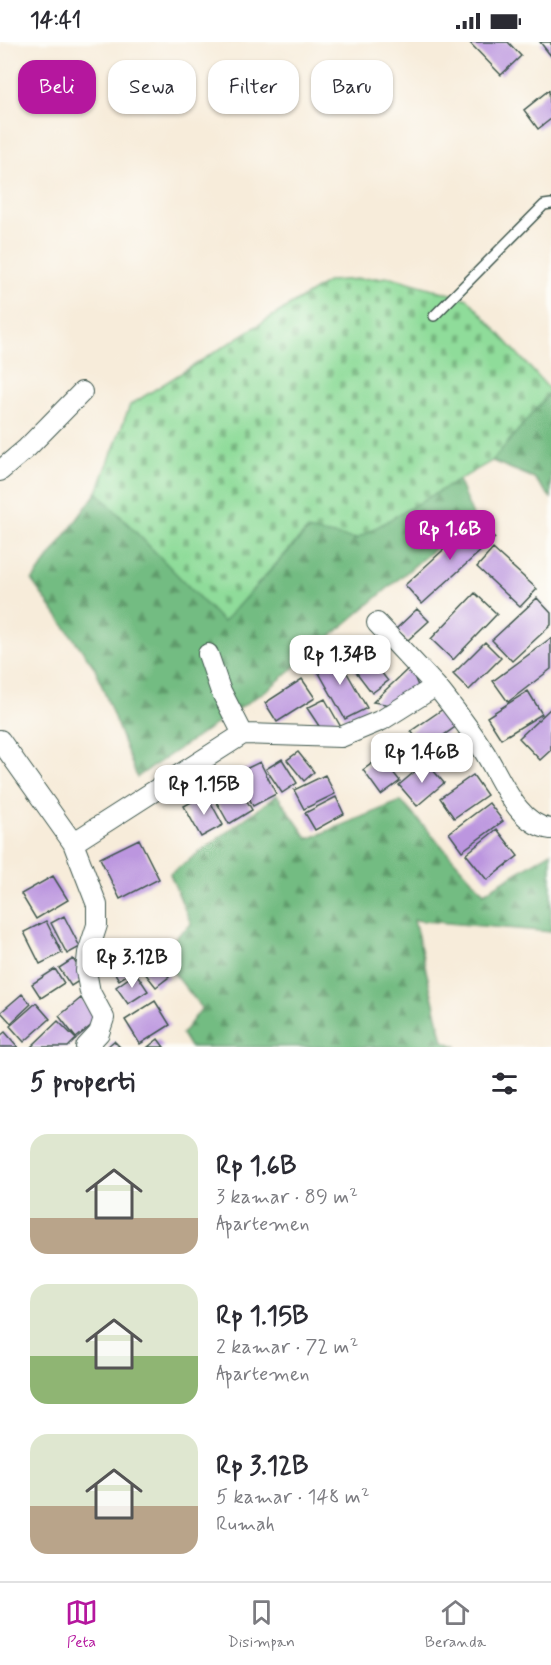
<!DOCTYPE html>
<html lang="id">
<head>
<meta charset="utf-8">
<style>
	:root { --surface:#fff; --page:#f2f2f3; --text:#2b2b33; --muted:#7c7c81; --line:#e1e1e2; --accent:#b5179e }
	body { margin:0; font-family:Mynerve,sans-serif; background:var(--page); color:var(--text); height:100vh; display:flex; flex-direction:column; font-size:22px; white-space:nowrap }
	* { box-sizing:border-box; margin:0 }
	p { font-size:20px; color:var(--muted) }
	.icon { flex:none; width:33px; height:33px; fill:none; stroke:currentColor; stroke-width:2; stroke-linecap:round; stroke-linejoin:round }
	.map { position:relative; height:1005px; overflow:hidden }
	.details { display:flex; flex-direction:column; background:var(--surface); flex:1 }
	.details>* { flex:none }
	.banner { position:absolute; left:18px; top:18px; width:516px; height:54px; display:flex; gap:12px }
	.price { position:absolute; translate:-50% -51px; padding:0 14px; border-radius:12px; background:#fff; color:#222; font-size:20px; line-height:39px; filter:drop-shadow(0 2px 3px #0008) }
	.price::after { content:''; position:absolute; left:50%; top:36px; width:18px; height:14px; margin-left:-9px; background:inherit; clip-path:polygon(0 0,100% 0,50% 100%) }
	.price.current { background:var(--accent); color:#fff }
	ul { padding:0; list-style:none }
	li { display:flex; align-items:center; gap:18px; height:150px; padding:0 30px }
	li span { display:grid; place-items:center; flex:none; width:168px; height:120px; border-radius:18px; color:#555 }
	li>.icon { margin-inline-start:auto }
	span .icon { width:72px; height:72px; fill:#fffc; stroke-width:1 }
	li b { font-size:26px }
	h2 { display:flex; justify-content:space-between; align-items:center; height:72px; padding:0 30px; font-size:26px }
	.tag { padding:0 21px; border-radius:18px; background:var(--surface); box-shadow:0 2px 4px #0004; font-size:21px; line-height:54px }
	.tag.current { background:var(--accent); color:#fff }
	.status { display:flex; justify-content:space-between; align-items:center; height:42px; padding:0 30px; background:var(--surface); direction:ltr }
	.status svg { height:16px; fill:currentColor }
	.tab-bar { display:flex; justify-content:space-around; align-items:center; height:84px; border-top:2px solid var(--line); background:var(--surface); font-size:16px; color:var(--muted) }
	.tab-bar a { display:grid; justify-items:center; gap:3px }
	.tab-bar .current { color:var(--accent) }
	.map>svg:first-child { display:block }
	.forest { fill:url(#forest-firs); stroke:#497c5b; stroke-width:1.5 }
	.cemetery { fill:url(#cemetery-stones); stroke:#578c67; stroke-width:1.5 }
	.building { fill:#bc96df }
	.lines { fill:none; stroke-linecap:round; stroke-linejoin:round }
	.service-casing { stroke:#3f574d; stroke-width:12 }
	.minor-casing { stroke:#3f574d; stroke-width:22 }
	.service { stroke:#fff; stroke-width:9 }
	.minor { stroke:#fff; stroke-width:20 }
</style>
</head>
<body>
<div class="status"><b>14:41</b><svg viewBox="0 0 49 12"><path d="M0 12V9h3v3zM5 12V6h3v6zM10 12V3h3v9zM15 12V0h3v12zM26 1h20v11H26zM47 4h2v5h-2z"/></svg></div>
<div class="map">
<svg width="551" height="1005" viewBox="0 0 551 1005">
	<defs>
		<pattern id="forest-firs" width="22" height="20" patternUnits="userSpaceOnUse" patternTransform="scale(1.5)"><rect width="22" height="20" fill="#73bc82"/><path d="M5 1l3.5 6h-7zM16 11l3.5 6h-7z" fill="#5e9a6b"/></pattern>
		<pattern id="cemetery-stones" width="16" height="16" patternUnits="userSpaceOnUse" patternTransform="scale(1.5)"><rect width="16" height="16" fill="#8fdc9a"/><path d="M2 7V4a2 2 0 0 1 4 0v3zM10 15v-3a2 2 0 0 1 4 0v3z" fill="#74b47e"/></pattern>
	</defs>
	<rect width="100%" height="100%" fill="#fdfcf7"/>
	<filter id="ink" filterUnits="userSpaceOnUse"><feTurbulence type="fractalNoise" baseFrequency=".0167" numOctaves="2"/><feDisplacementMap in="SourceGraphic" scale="12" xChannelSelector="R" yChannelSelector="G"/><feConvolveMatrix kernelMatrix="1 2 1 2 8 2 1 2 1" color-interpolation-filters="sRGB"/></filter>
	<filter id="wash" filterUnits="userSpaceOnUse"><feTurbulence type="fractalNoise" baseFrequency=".008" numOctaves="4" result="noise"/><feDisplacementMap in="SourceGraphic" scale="24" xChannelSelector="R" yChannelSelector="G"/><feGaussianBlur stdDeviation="1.35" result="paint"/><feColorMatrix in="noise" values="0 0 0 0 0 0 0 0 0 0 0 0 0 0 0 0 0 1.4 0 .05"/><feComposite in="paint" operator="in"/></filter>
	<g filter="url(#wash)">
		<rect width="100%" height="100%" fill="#f7ecda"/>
		<path class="forest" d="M551,349v107l-17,-20 -42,-17z
			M458,438l15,36 -202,171 -134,90 -42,-109 -63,-87 65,-89 126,130 85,-92 48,9z
			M277,753l31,44 93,-38 83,92 67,-41v80l-137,-12 29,121 15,6h-268l-8,-13 20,-26 -44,-55 33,-29 -21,-50z"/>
		<path class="cemetery" d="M391,235l77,22 83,92 -59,70 -136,78 -49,-9 -84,92 -126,-130 33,-87 199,-124z"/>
		<g id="blocks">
			<path class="building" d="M469,0h39l13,14 -20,19z
				M540,0h11v14z
				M549,48l2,29 -13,10 -14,-19z
				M477,477l18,19 -73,66 -17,-19z
				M493,507l44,40 -17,18 -43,-40z
				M475,551l22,21 -44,46 -22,-21z
				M537,556l14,15v12l-39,36 -20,-21z
				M417,567l12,12 -21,19 -12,-11z
				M551,596v31l-43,33 -15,-21z
				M357,599l31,40 -16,12 -31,-41z
				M485,600l16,16 -32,32 -16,-16z
				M335,610l32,56 -22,11 -31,-55z
				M410,625l8,19 -27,19 -18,-3z
				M302,637l13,19 -38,24 -12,-19z
				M528,649l14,23 -41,25 -14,-22z
				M325,657l17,30h-21l-14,-21z
				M446,665l12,18 -34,24 -13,-18z
				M551,666v42l-11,10 -21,-22z
				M463,690l9,12 -32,23 -10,-13z
				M298,710l16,20 -10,9 -17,-21z
				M381,715l19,24 -19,14 -18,-25z
				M282,717l15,24 -15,10 -16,-24z
				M260,720l16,32 -23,12 -16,-33z
				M426,720l18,21 -27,23 -18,-21z
				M325,733l10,19 -31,15 -10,-19z
				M473,733l14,20 -33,23 -14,-20z
				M234,736l18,32 -23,14 -18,-32z
				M206,752l17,31 -22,12 -17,-31z
				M336,755l8,17 -29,16 -10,-17z
				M489,761l14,18 -41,30 -13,-18z
				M497,787l21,27 -31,24 -21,-26z
				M139,797l20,40 -39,20 -20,-41z
				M53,834l15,24 -32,19 -15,-25z
				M64,874l16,31 -13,7 -16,-31z
				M46,879l16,32 -22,11 -16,-32z
				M142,900l27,35 -13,10 -27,-34z
				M122,903l14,24 -17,11 -15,-25z
				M73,917l12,18 -14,9 -12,-18z
				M55,927l9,14 -23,15 -9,-14z
				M136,931l12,18 -20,13 -12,-17z
				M22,952l9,10 -20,19 -10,-11z
				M81,956l17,22 -22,18 -17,-22z
				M155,959l15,24 -30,19 -15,-24z
				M36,961l14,16 -26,23 -14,-16z
				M58,979l18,18 -8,8h-37z
				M5,990l13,15h-18v-11z
				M158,997l6,8h-16z
				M114,999l6,6h-13z"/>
		</g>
	</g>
	<g filter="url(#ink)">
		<use href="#blocks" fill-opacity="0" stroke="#3f574d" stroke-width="1.5"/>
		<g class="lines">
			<g class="service-casing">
				<path id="service" d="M434,274l110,-111 7,-1"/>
			</g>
			<g class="minor-casing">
				<path id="minor" d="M0,429l27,-23 55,-56
					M377,581l59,63
					M208,612l12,35 23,45
					M0,698l73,103 24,62v20l-9,28 -2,18 4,21 14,26 -5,15 -13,14
					M73,801l170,-109 98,3 41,-17 54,-34c17,21 33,42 47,64 17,25 33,75 68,79"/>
			</g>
			<use href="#service" class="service"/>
			<use href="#minor" class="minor"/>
		</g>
	</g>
</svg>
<b class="price current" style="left:450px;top:519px">Rp 1.6B</b>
<b class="price" style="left:340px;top:644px">Rp 1.34B</b>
<b class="price" style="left:422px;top:742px">Rp 1.46B</b>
<b class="price" style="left:204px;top:774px">Rp 1.15B</b>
<b class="price" style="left:132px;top:947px">Rp 3.12B</b>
<div class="banner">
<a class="tag current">Beli</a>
<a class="tag">Sewa</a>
<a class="tag">Filter</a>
<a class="tag">Baru</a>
</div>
</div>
<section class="details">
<h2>5 properti<svg class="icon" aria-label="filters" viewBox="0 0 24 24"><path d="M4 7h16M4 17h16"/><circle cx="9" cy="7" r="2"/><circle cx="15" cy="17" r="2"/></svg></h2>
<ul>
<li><span style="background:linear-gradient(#dfe7d0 70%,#b9a48a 0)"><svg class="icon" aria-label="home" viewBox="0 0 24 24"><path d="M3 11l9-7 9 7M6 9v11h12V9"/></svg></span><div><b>Rp 1.6B</b><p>3 kamar · 89 m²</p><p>Apartemen</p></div></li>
<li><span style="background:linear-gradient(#dfe7d0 60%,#8fb573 0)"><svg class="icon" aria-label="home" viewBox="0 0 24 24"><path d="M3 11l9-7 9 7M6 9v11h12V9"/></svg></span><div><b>Rp 1.15B</b><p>2 kamar · 72 m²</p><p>Apartemen</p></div></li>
<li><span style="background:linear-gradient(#dfe7d0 60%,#b9a48a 0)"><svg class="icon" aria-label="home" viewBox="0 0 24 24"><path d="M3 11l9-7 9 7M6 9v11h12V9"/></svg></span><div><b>Rp 3.12B</b><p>5 kamar · 148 m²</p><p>Rumah</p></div></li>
</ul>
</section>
<nav class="tab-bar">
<a class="current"><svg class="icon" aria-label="map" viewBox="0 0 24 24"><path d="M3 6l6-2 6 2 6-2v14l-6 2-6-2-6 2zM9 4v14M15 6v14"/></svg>Peta</a>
<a><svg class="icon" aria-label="saved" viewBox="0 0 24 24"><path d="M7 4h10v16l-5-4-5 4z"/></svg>Disimpan</a>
<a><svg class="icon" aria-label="home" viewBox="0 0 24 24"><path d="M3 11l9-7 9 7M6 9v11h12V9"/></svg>Beranda</a>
</nav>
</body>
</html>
